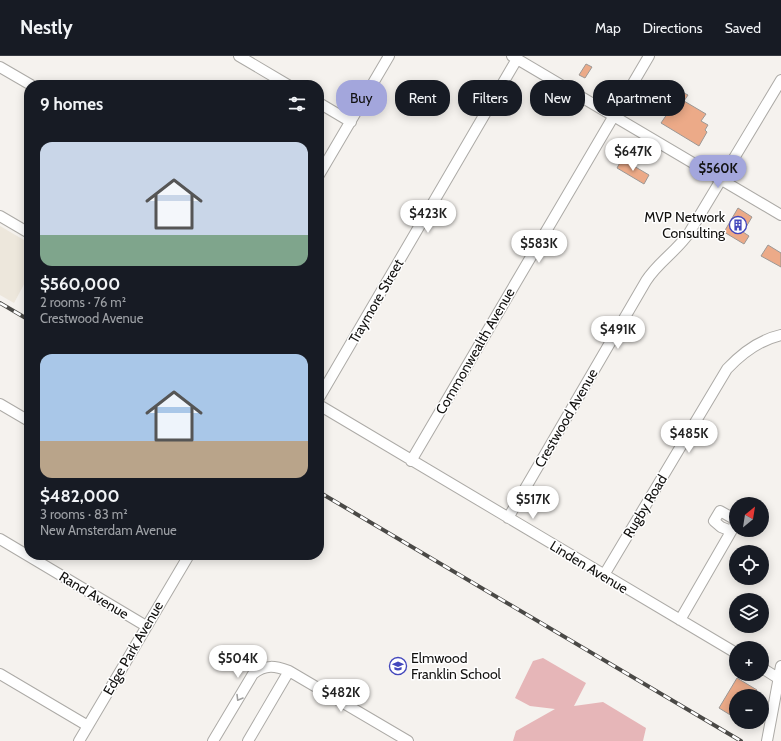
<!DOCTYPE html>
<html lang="en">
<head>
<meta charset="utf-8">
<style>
	:root { --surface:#171b24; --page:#242831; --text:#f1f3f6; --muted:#9ea1a6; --line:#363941; --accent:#a3a6dc }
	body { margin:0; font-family:Cabin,sans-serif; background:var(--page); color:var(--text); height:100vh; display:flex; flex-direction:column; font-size:15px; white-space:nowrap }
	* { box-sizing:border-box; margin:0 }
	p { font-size:13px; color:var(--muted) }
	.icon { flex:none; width:22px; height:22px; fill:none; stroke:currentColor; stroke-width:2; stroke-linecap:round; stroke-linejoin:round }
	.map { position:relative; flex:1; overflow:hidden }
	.details { position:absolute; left:24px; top:24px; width:300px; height:480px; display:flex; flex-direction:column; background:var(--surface); border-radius:16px; box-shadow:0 2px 10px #0003 }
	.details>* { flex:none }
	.banner { position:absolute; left:336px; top:24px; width:380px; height:36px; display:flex; gap:8px }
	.needle { width:26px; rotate:30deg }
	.fabs { position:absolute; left:729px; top:441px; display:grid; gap:8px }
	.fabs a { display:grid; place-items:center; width:40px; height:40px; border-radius:50%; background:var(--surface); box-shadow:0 2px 10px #0003; font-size:20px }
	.price { position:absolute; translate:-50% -34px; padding:0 9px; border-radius:14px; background:#fff; color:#222; font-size:13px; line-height:26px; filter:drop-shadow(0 1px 2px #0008) }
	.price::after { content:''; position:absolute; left:50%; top:24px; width:12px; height:9px; margin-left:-6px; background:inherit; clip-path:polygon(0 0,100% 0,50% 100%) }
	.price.current { background:var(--accent); color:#111 }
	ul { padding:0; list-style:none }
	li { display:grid; align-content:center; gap:8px; height:212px; padding:0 16px }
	li span { display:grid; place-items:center; height:124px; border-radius:12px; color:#555 }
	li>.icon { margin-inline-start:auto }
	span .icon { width:72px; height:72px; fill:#fffc; stroke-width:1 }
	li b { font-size:17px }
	h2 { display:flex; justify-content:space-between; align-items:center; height:48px; padding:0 16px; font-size:17px }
	.chip { padding:0 14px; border-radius:16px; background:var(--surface); box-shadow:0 2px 10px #0003; font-size:14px; line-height:36px }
	.chip.current { background:var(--accent); color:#111 }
	header { display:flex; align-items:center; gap:24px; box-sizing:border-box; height:56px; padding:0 20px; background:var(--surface); border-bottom:1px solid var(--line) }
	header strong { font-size:19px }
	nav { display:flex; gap:22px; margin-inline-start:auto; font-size:14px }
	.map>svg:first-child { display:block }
	.built { fill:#ede7dc }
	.green { fill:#e6b6b8 }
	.building { fill:#ecaa88; stroke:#9c9895 }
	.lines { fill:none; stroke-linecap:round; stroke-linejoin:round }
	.minor-casing { stroke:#acaaa6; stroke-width:12 }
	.minor { stroke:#fff; stroke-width:10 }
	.rail-casing { stroke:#4a4946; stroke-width:4 }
	.rail { stroke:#fff; stroke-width:2.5; stroke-dasharray:8; stroke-linecap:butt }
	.oneway { stroke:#a0a09f }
	.labels { text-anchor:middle; stroke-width:3; stroke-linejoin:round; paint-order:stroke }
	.poi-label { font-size:14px; fill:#12110f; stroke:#fff; text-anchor:end }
	.street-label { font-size:14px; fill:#12110f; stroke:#fff }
</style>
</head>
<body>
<header>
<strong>Nestly</strong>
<nav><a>Map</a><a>Directions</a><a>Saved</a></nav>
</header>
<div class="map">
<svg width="781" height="685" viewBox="0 0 781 685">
	<rect width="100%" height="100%" fill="#f5f2ee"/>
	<path class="built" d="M0,170l29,17v32l-15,28 -14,-8z"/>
	<path class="green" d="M543,602l43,25 -12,23 29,-4 43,26 -3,13h-130l3,-10 39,-22 -25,-3 -15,-8 18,-37z"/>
	<path class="building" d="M586,8l6,3 -7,11 -6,-3z
		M682,36l6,3 -4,6 22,13 -5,7 7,4 -3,5 2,2 -8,14 -38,-23z
		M622,103l27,16 -5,9 -27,-16z
		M738,152l14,9 -9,15 6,4 -5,8 -20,-12z
		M768,189l13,8v14l-20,-11z
		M737,622l20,12 -3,6h-18v14l-4,6 -13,-8z"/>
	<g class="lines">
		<g class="minor-casing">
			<path id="minor" d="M239,0l49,29
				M512,0l269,159
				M0,11l31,18
				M319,47l32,19
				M319,119l70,-119
				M0,160l29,17
				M319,342l198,-339
				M0,348l29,17
				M319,349l417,248
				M411,405l238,-405
				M508,462l138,-237c12,-19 31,-30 43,-48l92,-153
				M731,475l-10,-4 -7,-6 6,-10 16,9
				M0,483l146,87
				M604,519l123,-206c15,-16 32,-29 54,-34
				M680,564l56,-97
				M762,612l19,12
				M0,618l88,52
				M79,685l110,-186
				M213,685l40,-67c13,-10 22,-8 36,-3l119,70
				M248,685l41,-70
				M767,685l14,-75"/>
		</g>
		<use href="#minor" class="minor"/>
		<g class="rail-casing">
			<path id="rail" d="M0,247l29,17
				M319,436l422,249"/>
		</g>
		<use href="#rail" class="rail"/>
	</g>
	<defs><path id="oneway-chevron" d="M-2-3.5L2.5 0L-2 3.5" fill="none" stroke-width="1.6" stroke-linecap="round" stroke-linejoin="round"/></defs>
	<use class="oneway" href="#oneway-chevron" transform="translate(239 642) rotate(121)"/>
	<defs>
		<g id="building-ring" transform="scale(0.9)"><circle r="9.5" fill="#fff" stroke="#4347bc" stroke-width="1.5"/><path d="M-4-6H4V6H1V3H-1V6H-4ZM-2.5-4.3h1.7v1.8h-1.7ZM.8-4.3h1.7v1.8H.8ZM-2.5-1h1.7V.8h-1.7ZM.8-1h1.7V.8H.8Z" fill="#4347bc"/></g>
		<g id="school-ring" transform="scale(0.9)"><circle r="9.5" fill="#fff" stroke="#4347bc" stroke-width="1.5"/><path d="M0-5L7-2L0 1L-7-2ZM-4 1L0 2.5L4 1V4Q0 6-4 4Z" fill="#4347bc"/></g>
	</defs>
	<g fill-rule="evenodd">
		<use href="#building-ring" x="738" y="169"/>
		<use href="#school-ring" x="398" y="610"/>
	</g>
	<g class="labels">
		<g class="poi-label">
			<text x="725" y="166">MVP Network<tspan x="725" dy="16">Consulting</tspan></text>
			<text x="411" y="607" text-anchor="start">Elmwood<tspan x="411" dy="16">Franklin School</tspan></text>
		</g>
		<g class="street-label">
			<text transform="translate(376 245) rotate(-60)" y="5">Traymore Street</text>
			<text transform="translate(475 295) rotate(-60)" y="5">Commonwealth Avenue</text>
			<text transform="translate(566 362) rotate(-60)" y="5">Crestwood Avenue</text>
			<text transform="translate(645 450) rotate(-59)" y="5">Rugby Road</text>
			<text transform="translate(589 511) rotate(31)" y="5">Linden Avenue</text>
			<text transform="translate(94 539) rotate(31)" y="5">Rand Avenue</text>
			<text transform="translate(133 592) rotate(-60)" y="5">Edge Park Avenue</text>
		</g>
	</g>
</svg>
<div class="fabs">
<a><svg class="needle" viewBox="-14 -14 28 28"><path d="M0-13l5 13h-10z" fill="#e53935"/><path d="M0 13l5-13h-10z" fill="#9ea1a6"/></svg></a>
<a><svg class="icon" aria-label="locate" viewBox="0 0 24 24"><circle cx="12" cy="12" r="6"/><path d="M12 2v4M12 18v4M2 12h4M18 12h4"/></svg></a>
<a><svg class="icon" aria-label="layers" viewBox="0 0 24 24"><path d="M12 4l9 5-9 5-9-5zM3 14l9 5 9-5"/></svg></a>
<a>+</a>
<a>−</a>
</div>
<b class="price" style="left:633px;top:116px">$647K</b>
<b class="price current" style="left:718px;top:133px">$560K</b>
<b class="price" style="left:428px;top:178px">$423K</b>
<b class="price" style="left:539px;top:208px">$583K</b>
<b class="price" style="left:618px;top:294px">$491K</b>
<b class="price" style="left:689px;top:398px">$485K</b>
<b class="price" style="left:533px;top:464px">$517K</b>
<b class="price" style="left:238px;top:623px">$504K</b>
<b class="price" style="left:341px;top:657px">$482K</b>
<div class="banner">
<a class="chip current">Buy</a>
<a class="chip">Rent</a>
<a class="chip">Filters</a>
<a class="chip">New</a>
<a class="chip">Apartment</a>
</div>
<section class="details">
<h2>9 homes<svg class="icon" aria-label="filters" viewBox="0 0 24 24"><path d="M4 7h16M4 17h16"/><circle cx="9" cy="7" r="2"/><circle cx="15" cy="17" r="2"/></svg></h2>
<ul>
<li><span style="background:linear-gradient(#c9d6e8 75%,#7fa58c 0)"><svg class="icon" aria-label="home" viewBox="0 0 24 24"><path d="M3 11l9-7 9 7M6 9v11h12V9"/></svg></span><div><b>$560,000</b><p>2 rooms · 76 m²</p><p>Crestwood Avenue</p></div></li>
<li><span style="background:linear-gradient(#a9c7e8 70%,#b9a48a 0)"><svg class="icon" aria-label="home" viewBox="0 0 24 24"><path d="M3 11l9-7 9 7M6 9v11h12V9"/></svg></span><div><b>$482,000</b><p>3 rooms · 83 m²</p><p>New Amsterdam Avenue</p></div></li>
</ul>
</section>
</div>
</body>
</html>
